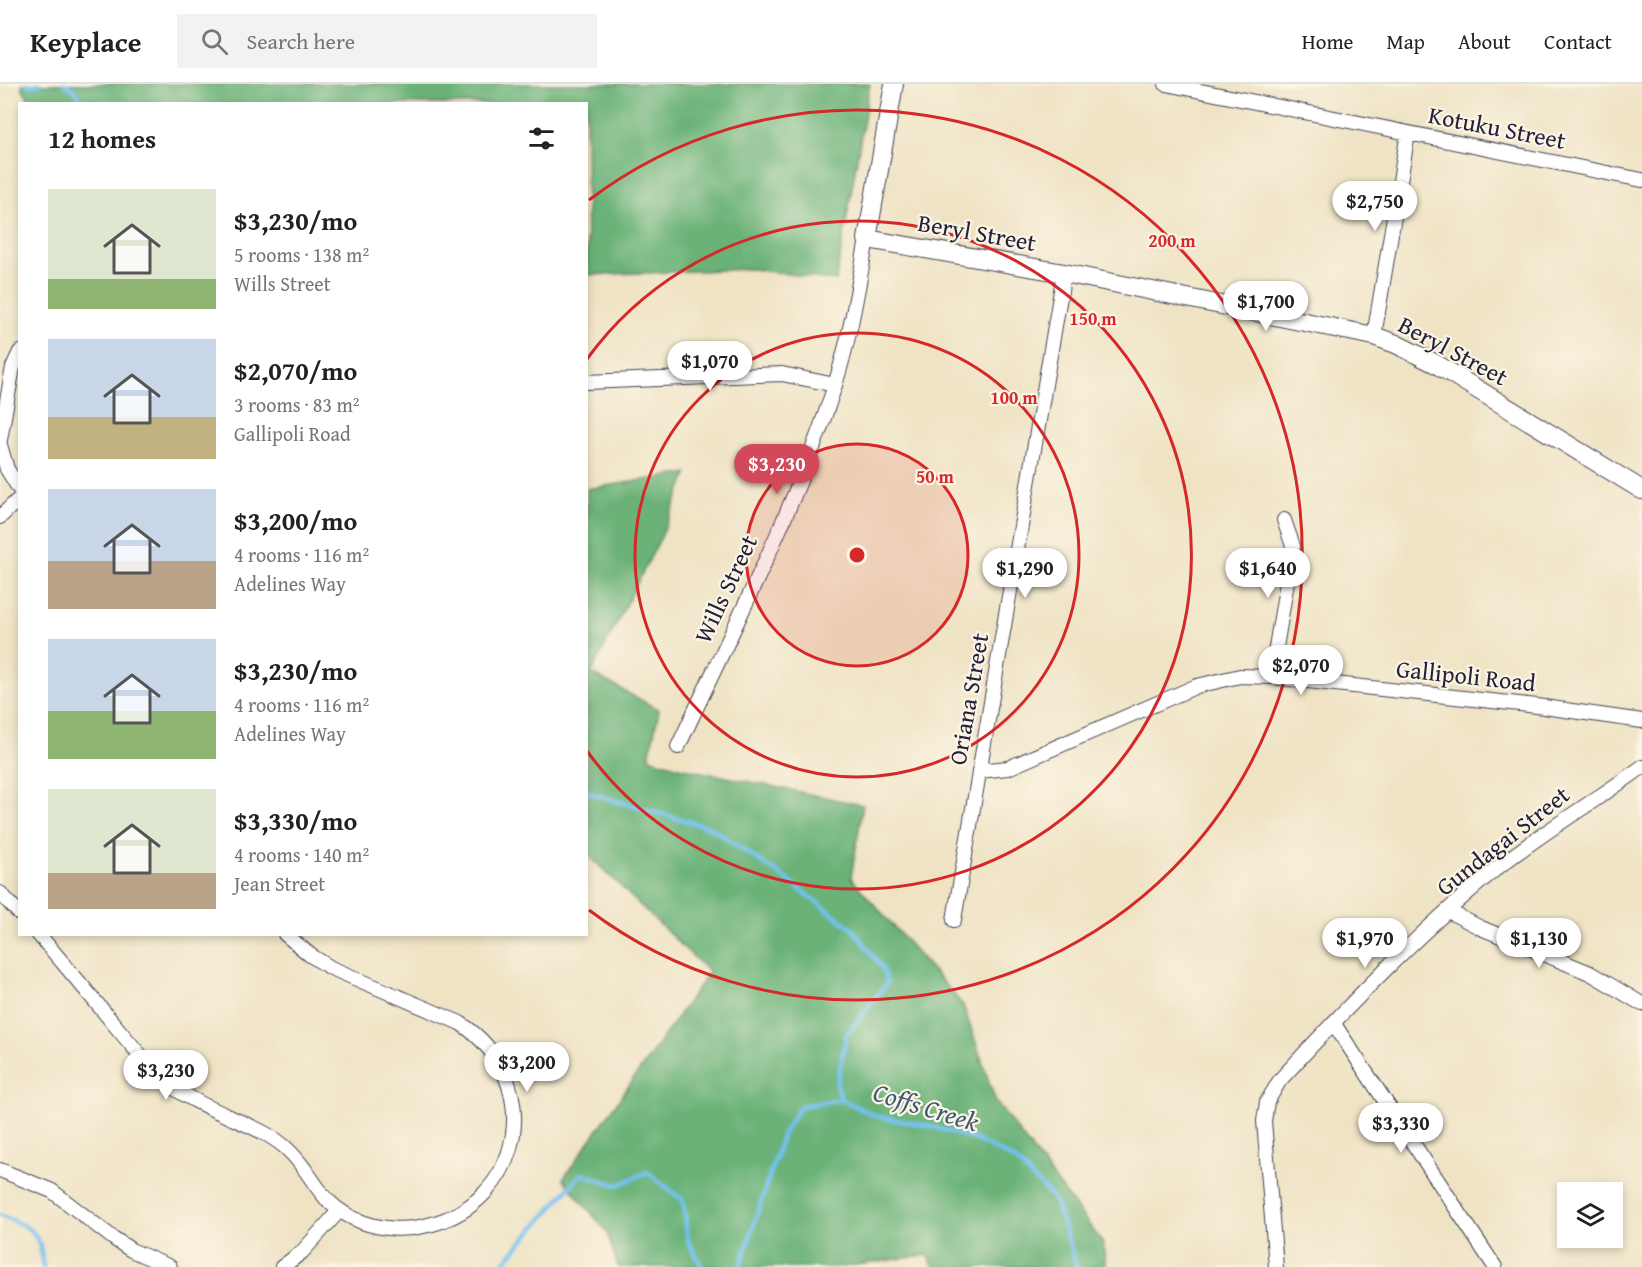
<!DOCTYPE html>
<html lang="en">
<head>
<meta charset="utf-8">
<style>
	:root { --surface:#fff; --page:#f2f2f2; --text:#222; --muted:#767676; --line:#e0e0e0; --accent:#d1495b }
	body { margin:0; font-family:"Gentium Book Plus",serif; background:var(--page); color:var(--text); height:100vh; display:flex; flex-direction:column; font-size:22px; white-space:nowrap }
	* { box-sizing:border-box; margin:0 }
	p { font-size:20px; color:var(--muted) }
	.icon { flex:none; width:33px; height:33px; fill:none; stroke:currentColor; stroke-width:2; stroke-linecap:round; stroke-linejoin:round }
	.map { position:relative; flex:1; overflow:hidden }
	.sheet { position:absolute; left:18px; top:18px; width:570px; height:834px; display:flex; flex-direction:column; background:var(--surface); border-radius:0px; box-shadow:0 3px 9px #0003 }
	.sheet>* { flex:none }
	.tools { position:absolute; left:1557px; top:1098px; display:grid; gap:12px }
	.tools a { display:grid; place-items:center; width:66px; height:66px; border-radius:0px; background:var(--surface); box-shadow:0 3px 9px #0003; font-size:30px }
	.price { position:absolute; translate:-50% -51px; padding:0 14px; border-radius:21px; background:#fff; color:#222; font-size:20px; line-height:39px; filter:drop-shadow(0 2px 3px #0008) }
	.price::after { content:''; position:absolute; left:50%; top:36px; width:18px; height:14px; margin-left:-9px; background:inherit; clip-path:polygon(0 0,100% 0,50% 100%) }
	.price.current { background:var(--accent); color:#fff }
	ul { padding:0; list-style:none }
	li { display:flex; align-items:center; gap:18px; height:150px; padding:0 30px }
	li span { display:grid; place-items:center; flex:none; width:168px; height:120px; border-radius:0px; color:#555 }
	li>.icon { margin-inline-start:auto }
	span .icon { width:72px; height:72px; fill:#fffc; stroke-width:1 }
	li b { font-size:26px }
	h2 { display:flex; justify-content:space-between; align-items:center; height:72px; padding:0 30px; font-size:26px }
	header { display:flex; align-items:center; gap:36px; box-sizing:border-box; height:84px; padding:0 30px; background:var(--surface); border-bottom:2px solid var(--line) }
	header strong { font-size:28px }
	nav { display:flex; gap:33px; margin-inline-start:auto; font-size:21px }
	.search { width:420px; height:54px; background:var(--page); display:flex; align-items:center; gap:15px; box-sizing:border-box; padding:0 21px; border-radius:0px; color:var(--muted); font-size:22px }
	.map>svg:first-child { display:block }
	.forest { fill:#6bb278; stroke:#466a5a; stroke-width:1.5 }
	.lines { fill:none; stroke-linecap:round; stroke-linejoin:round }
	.stream { stroke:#73c1ee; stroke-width:4.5 }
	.minor-casing { stroke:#413f50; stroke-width:16 }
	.secondary-casing { stroke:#413f50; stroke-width:20 }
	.minor { stroke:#fff; stroke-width:14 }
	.secondary { stroke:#fff; stroke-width:18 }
	.ring { fill:none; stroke:#d62828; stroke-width:3 }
	.labels { text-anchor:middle; stroke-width:4.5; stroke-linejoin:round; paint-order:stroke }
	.street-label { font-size:24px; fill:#22223b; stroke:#fcf5e5 }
	.water-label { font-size:26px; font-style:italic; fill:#3e5a7a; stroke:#fcf5e5 }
	.centre { fill:#d62828; stroke:#fcf5e5; stroke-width:3 }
	.ring-label { font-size:18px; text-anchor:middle; font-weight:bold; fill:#d62828; stroke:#fcf5e5; stroke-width:4.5; stroke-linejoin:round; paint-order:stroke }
</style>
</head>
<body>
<header>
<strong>Keyplace</strong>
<div class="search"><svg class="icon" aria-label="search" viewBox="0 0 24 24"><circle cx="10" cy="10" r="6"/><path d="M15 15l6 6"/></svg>Search here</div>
<nav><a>Home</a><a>Map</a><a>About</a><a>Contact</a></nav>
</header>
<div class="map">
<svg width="1642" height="1183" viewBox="0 0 1642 1183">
	<rect width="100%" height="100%" fill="#fcf5e5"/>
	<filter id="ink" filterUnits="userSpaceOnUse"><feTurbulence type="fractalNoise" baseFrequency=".0167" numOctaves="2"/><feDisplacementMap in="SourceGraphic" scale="12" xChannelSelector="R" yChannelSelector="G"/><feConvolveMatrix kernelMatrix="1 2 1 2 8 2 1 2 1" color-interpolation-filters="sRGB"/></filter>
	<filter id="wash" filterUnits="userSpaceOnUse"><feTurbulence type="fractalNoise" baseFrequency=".008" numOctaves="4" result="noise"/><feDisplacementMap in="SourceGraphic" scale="24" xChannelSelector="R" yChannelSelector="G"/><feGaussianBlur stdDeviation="1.35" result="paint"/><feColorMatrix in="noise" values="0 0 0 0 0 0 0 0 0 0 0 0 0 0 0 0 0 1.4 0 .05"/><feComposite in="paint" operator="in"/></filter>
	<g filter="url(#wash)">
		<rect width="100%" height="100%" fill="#efe3c4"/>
		<path class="forest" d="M22,0h848l-34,197 -83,-12 -166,6 -1,-171h-554l-10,-16z
			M688,389l-27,64 -70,136 68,37 -10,48 34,10 180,37 -12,73 112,127 33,97 107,141 3,24h-172l-7,-12 -84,12h-225l-11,-35 -44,-53 146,-207 -123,-119 1,-364z"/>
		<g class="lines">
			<path class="stream" d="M27,0l4,2 8,-2
				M64,0l9,5 11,15
				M586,708l125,36 74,50 68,51 30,40 4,14 -41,53 -9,49 4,14
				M0,1131c33,14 40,15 43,52
				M500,1183l81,-93 37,11 29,-13 36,28 5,40 14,27
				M737,1183l4,-2 42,-132 18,-27 40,-7 34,17 59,11 40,12 41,21 40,40 22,67"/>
		</g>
	</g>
	<g filter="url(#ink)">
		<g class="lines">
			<g class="minor-casing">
				<path id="minor" d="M1166,0l476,96
					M1374,252l34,-203
					M586,298l196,-8 53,11
					M0,356l13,-73 7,-15
					M0,361l7,24 13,21
					M0,433l20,-19
					M1271,593l22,-131 -9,-26
					M678,663c55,-119 117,-237 157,-362 15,-47 23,-97 32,-146
					M979,687l29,-3 189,-82 43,-10 31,1 266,29 105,15
					M0,809l20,21
					M1448,827l33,17 109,45 52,31
					M954,836l110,-647
					M38,850c29,33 57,67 85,101 15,17 29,36 47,50 19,14 42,24 64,34 18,8 36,15 51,28 32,28 30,57 77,75 19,7 42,9 62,4 102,-22 122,-147 36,-203l-129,-55 -21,-13 -25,-21
					M1334,940l161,243
					M0,1086l52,21 61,47 18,12 39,17
					M282,1183l20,-15 37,-41
					M1276,1183l-12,-146 3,-19 13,-22c67,-73 136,-145 212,-208 48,-39 101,-69 150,-105"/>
			</g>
			<g class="secondary-casing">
				<path id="secondary" d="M894,0l-27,155 197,34 310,63 22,8 40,20 206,126"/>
			</g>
			<use href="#minor" class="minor"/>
			<use href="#secondary" class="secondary"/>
		</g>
	</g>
	<circle cx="857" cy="471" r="111" fill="#d62828" fill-opacity=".12"/>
	<g class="ring">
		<circle cx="857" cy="471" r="111"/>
		<circle cx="857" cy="471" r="222"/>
		<path d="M587 275A334 334 0 1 1 587 667"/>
		<path d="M589 116A445 445 0 1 1 589 826"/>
	</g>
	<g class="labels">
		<g class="street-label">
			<text transform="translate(1497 44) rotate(11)" y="8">Kotuku Street</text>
			<text transform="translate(977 149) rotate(10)" y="8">Beryl Street</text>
			<text transform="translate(1453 267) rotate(28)" y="8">Beryl Street</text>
			<text transform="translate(726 505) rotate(-65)" y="8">Wills Street</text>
			<text transform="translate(1466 592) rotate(6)" y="8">Gallipoli Road</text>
			<text transform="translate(969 615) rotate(-80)" y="8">Oriana Street</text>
			<text transform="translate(1503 757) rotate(-38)" y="8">Gundagai Street</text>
		</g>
		<g class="water-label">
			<text transform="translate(926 1023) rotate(17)" y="9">Coffs Creek</text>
		</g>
	</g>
	<circle cx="857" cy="471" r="9" class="centre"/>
	<g class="ring-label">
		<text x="1172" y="163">200 m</text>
		<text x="1093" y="241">150 m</text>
		<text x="1014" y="320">100 m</text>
		<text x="935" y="399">50 m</text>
	</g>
</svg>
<div class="tools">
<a><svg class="icon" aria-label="layers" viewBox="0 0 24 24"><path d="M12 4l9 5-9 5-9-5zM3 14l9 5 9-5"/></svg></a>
</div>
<b class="price" style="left:1375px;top:148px">$2,750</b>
<b class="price" style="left:1266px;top:248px">$1,700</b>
<b class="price" style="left:710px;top:308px">$1,070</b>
<b class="price current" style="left:777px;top:411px">$3,230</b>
<b class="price" style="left:1025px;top:515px">$1,290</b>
<b class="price" style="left:1268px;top:515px">$1,640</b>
<b class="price" style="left:1301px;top:612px">$2,070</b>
<b class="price" style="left:1365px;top:885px">$1,970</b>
<b class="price" style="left:1539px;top:885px">$1,130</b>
<b class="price" style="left:527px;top:1009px">$3,200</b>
<b class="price" style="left:166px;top:1017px">$3,230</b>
<b class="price" style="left:1401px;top:1070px">$3,330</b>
<section class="sheet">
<h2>12 homes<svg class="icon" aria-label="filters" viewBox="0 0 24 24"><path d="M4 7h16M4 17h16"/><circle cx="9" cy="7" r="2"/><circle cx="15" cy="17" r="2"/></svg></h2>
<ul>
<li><span style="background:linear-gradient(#dfe7d0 75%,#8fb573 0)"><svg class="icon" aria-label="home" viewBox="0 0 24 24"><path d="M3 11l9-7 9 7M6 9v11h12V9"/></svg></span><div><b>$3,230/mo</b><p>5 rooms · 138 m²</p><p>Wills Street</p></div></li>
<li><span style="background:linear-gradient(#c9d6e8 65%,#c2b280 0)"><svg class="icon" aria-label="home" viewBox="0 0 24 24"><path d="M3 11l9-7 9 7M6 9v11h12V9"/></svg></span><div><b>$2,070/mo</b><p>3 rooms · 83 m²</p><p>Gallipoli Road</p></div></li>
<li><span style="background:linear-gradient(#c9d6e8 60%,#b9a48a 0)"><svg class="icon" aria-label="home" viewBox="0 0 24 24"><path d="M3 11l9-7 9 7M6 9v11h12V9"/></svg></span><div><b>$3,200/mo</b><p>4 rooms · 116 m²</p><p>Adelines Way</p></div></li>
<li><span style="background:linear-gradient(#c9d6e8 60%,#8fb573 0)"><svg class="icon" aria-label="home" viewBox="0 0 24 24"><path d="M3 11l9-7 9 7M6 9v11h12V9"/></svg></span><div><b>$3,230/mo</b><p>4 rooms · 116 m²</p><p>Adelines Way</p></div></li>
<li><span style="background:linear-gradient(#dfe7d0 70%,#b9a48a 0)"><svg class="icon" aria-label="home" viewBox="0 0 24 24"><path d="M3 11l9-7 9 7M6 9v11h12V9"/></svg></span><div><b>$3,330/mo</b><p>4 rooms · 140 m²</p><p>Jean Street</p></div></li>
</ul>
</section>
</div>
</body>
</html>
